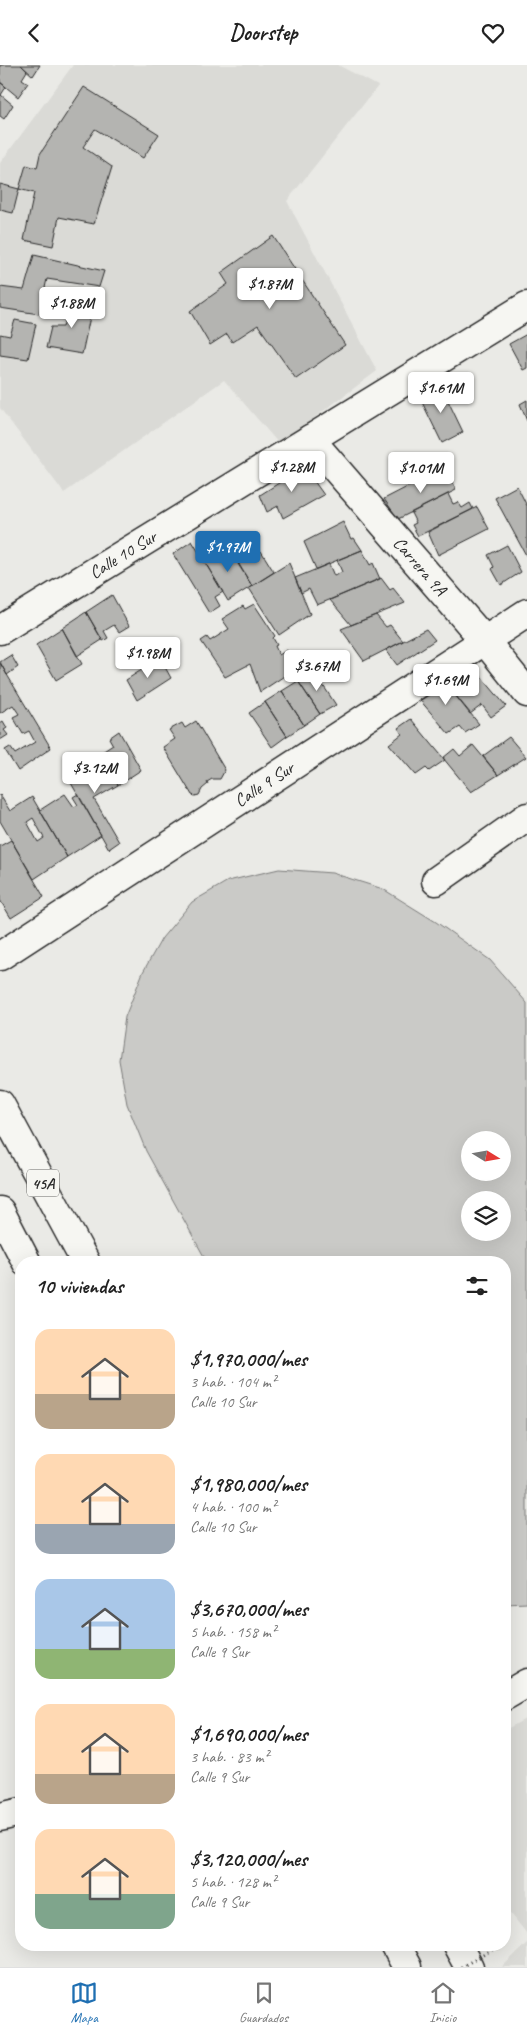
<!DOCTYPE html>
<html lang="es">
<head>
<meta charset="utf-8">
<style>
	:root { --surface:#fff; --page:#f2f2f2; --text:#222; --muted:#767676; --line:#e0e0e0; --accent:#1f6fb2 }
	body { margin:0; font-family:Caveat,sans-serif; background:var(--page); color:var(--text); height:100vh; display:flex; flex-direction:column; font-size:19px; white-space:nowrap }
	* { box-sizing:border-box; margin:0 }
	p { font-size:16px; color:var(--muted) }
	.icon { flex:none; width:28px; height:28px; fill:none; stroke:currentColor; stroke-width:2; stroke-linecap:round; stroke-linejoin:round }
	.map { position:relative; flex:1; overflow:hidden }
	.side { position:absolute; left:15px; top:1191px; width:496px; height:695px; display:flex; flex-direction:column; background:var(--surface); border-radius:20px; box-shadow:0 5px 20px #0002 }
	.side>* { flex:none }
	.needle { width:32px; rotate:101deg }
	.fabs { position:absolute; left:461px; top:1066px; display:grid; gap:10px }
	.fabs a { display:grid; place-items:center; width:50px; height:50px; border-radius:50%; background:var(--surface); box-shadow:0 5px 20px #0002; font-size:25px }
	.price { position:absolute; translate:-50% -42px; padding:0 11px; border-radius:5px; background:#fff; color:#222; font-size:16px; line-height:32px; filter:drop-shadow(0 1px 2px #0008) }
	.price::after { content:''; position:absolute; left:50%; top:30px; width:15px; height:11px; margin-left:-8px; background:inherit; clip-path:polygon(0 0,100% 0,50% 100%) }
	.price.on { background:var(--accent); color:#fff }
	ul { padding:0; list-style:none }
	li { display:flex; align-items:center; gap:15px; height:125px; padding:0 20px }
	li span { display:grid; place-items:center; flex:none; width:140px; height:100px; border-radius:15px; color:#555 }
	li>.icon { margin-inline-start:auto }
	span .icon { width:60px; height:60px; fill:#fffc; stroke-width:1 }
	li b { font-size:21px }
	h2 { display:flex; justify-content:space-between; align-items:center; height:60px; padding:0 20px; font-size:21px }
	header { display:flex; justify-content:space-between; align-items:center; height:65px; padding:0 20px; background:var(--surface); font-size:22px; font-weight:700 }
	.menu { display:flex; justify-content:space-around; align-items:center; height:70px; border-top:1px solid var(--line); background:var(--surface); font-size:14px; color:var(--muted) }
	.menu a { display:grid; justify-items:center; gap:2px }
	.menu .on { color:var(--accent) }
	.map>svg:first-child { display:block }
	.built { fill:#dadad6 }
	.green { fill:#cacac7; stroke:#7a7a79; fill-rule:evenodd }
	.building { fill:#b4b4b1; stroke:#2b2b2b; fill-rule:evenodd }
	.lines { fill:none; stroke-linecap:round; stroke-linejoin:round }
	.minor-casing { stroke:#2b2b2b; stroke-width:31 }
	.major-casing { stroke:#2b2b2b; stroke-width:31 }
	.path { stroke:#2b2b2b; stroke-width:3; stroke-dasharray:1 4; stroke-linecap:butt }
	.minor { stroke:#f6f6f2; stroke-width:28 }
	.major { stroke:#f6f6f2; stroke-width:28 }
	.path-bridge { stroke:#2b2b2b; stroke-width:3; stroke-dasharray:1 4; stroke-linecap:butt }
	.labels { text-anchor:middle; stroke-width:4.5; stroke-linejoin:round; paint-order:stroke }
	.shield { fill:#f6f6f2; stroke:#686867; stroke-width:1 }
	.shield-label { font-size:16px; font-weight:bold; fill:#2b2b2b }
	.street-label { font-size:18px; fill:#2b2b2b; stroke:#f6f6f2 }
</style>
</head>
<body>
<header><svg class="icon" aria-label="back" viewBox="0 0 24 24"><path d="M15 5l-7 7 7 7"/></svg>Doorstep<svg class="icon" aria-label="heart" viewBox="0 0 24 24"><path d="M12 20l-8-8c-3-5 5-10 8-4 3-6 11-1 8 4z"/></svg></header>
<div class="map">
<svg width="527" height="1902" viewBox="0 0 527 1902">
	<rect width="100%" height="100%" fill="#eaeae6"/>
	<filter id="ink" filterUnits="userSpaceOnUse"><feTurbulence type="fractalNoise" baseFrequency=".02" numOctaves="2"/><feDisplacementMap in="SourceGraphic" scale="10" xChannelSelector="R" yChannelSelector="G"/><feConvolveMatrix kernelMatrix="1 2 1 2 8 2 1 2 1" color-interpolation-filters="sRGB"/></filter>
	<g filter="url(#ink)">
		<path class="built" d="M73,0h265l40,21 -91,115 90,170 -98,73 -55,-64 -160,113 -64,-85v-245z
			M527,1653v216l-22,-28v-176z
			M527,1878v24h-25z"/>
		<path class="green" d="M279,804l53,4 51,16 53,33 54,38 37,43v600l-22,1v-341l-298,-1 -61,-111 -19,-47 -8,-44 6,-43 18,-45 19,-34 30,-36 36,-21zM470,1075h32v33h-32zM470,1135h32v33h-32z"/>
		<path class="building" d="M0,0h21l6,6 -5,8 6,4 -10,14 -18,-15z
			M21,0h19l-7,11z
			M0,17l6,5 -5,8 12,10 -9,14 -4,-3z
			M84,22l75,47 -16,24 -48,-29 -12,18 29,20 -18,57 -35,-7 -6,29 -29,-6 10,-47 -15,-4 7,-24 11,3 3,-14z
			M0,119l19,5 -6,24 -13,-3z
			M273,171l72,109 -49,34 -38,-54 -26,17 -5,-8 -17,11 -20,-34 38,-27 -7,-11z
			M34,190l70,16 -5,16 -52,-8 -8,35 -39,-6v-21l24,3z
			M71,234l22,4 -11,51 -36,-6 5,-21h12z
			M15,255l21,4 -8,35 -28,-4v-21l10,2z
			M527,269v34l-4,2 -14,-26z
			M440,319l23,48 -21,11 -23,-47z
			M527,335v21l-7,-17z
			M304,402l20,28 -41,23 -5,-12 -11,6 -7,-17z
			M444,403l12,22 -58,29 -14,-20z
			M517,421l10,20v51l-32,-59z
			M448,429l5,10 5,-2 4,6 8,-5 3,6 -55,27 -6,-11 4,-2 -5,-10z
			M477,442l12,22 -51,26 -10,-23z
			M343,457l8,17 3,-1 8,12 -46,19 -12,-27z
			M192,476l31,51 -8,5 5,9 -11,7 -36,-59z
			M507,480l14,27 -20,13 -9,-16 2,-2 -6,-12z
			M228,481l24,40 -24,15 -24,-40z
			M362,485l8,15 3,-2 7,16 -63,26 -8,-16 -8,4 -6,-15 34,-14 5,12 8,-4 -5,-12z
			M261,486l13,21 -22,14 -14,-22z
			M289,498l21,51 -31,21 -30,-47z
			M381,513l9,12 3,-2 12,15 -54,22 -21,-25z
			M112,530l17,31 -10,6 -5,-7 -10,6 4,7 -5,3 -17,-29z
			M254,539l21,32 -2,2 4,7 -2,1 4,9 8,-5 11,17 -38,25 -10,-28 -25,13 -24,-36 6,-4 3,4 19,-12 -7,-10 21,-13 2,3z
			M86,547l16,28 -25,16 -15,-28z
			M376,550l10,12 4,-2 13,16 -39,20 -23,-32z
			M62,563l20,36 -26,16 -20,-35z
			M426,564l9,11 -38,25 -11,-15z
			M11,590l7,12 -11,8 -7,-13z
			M160,593l11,20 -34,22 -11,-20z
			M469,597l37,44 -15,11 -9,-12 -12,9 -31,-39z
			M0,598l51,85 -33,23 -13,-21 5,-3 5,7 20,-12 -6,-11 -6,3 -10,-17 6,-3 -6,-9 -13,8z
			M313,605l23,35 -16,9 -22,-33z
			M439,610l40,49 -14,9 -5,-6 -11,7 -36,-42z
			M298,616l22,33 -16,11 -22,-34z
			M282,626l22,34 -17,11 -22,-34z
			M265,637l22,34 -15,11 -23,-34z
			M411,654l34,41 -16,11 -3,-3 -10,7 -27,-31 13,-10 -4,-6z
			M3,656l4,7 -3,2 4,5 -8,5v-17z
			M196,656l29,49 -5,9h-8l-5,3 1,2 -6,5 -3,6 -4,1 -3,-1 -29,-48 12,-8 -6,-9 13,-7 3,5z
			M119,666l22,39 -23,15 -19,-31 14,-9 -4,-7z
			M509,672l17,20 -28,18 -15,-19z
			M473,680l25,30 -27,17 -28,-34 11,-9 6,7z
			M100,690l18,30 -24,14 25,43 -10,7 -42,-73z
			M65,729l9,13 4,-2 -5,-8 5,-3 23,41 -34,22 -27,-47z
			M0,730l10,16 22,-14 35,60 -33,22 -34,-58zM33,753l11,20 -6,4 -11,-20z
			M11,775l33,57 -33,21 -11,-18v-54z"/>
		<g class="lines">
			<g class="minor-casing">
				<g id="minor">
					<path id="s1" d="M310,374l175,202 42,52"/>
					<path id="s2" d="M0,565l527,-324"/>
					<path d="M436,816l91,-64"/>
					<path id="s3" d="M0,891l527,-343"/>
					<path d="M505,1631l22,-13"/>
					<path d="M0,1752l21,-5"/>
				</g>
			</g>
			<g class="major-casing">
				<path id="major" d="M0,1039l86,159
					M0,1146l27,52
					M395,1880l12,22
					M457,1880l12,22"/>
			</g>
			<path class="path" d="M505,1865v5"/>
			<use href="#minor" class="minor"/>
			<use href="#major" class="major"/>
			<path class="path-bridge" d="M461,1902l40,-22"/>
		</g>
	</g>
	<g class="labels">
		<rect class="shield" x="27" y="1104.5" width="32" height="27" rx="4"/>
		<g class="shield-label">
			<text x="43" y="1124">45A</text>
		</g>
		<g class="street-label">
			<text dy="6" stroke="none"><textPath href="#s2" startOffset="144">Calle 10 Sur</textPath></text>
			<text dy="6" stroke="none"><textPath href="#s1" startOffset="168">Carrera 9A</textPath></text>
			<text dy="6" stroke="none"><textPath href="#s3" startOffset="315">Calle 9 Sur</textPath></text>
		</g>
	</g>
</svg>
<div class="fabs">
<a><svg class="needle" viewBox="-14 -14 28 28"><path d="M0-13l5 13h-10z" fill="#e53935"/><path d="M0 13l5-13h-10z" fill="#767676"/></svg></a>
<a><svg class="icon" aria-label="layers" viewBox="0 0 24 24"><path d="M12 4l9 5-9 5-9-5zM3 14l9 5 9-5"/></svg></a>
</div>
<b class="price" style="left:270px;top:245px">$1.87M</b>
<b class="price" style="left:72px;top:264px">$1.88M</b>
<b class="price" style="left:441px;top:349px">$1.61M</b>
<b class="price" style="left:292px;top:428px">$1.28M</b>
<b class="price" style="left:421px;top:429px">$1.01M</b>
<b class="price on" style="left:228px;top:508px">$1.97M</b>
<b class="price" style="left:148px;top:614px">$1.98M</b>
<b class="price" style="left:317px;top:627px">$3.67M</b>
<b class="price" style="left:446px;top:641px">$1.69M</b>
<b class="price" style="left:95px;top:729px">$3.12M</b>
<section class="side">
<h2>10 viviendas<svg class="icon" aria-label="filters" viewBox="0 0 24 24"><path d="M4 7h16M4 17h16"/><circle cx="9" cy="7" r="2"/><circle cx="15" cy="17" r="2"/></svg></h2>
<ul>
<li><span style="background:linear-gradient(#ffd9b3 65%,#b9a48a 0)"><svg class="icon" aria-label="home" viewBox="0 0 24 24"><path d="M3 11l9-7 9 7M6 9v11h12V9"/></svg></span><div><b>$1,970,000/mes</b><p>3 hab. · 104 m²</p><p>Calle 10 Sur</p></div></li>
<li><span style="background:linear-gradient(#ffd9b3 70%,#9aa5b1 0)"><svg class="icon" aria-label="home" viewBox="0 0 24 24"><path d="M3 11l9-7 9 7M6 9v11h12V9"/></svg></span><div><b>$1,980,000/mes</b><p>4 hab. · 100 m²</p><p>Calle 10 Sur</p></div></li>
<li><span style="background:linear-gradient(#a9c7e8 70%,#8fb573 0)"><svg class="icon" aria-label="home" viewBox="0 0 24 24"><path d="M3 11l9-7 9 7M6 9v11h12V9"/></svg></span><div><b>$3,670,000/mes</b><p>5 hab. · 158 m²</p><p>Calle 9 Sur</p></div></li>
<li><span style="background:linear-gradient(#ffd9b3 70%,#b9a48a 0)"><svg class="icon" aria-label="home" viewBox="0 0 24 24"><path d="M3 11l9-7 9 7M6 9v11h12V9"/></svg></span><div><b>$1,690,000/mes</b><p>3 hab. · 83 m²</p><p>Calle 9 Sur</p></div></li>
<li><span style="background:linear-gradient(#ffd9b3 65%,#7fa58c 0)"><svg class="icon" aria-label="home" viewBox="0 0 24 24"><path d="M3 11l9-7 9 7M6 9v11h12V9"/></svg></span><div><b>$3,120,000/mes</b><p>5 hab. · 128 m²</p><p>Calle 9 Sur</p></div></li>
</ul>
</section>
</div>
<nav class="menu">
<a class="on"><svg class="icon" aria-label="map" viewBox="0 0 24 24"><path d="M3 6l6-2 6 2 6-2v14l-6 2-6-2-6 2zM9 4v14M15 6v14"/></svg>Mapa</a>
<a><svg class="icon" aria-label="saved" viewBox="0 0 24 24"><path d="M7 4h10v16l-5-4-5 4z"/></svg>Guardados</a>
<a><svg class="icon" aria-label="home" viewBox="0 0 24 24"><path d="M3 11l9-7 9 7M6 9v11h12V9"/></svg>Inicio</a>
</nav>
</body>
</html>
